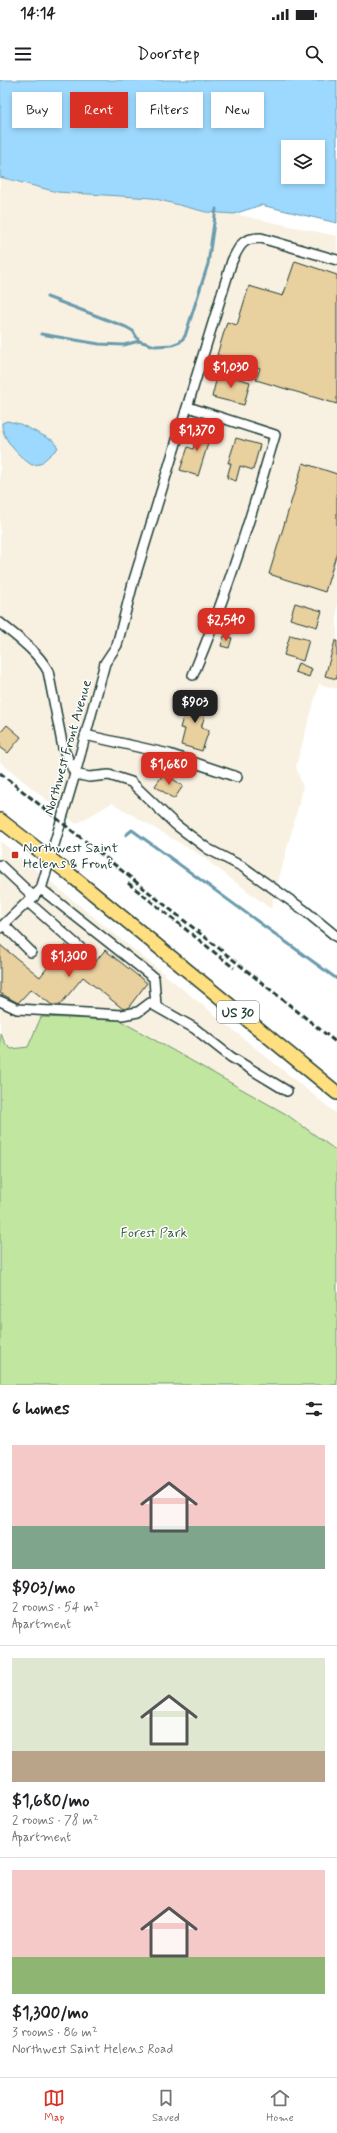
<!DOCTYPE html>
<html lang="en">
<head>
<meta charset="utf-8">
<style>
	:root { --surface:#fff; --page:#f2f2f2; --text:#202124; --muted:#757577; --line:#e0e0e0; --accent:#d93025 }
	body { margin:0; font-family:Mynerve,sans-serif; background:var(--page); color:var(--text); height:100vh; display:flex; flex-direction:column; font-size:15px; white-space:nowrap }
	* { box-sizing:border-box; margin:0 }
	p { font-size:13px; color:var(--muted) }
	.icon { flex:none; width:22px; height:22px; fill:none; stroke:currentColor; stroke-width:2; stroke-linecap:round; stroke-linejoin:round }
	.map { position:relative; height:1305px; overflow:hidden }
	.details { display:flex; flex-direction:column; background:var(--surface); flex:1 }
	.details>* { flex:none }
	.guide { position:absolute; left:12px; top:12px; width:313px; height:36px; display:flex; gap:8px }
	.buttons { position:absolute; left:281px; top:60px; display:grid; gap:8px }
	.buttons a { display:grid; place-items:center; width:44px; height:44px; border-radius:0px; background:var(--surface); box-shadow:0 2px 6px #0003; font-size:20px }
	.price { position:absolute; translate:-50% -34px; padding:0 9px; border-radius:8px; background:var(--accent); color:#fff; font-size:13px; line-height:26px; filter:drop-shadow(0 1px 2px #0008) }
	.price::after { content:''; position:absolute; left:50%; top:24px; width:12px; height:9px; margin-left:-6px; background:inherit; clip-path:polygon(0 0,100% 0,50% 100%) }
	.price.current { background:#222; color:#fff }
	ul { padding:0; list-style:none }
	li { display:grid; align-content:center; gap:8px; height:212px; padding:0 12px }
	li+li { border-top:1px solid var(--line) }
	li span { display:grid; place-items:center; height:124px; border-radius:0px; color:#555 }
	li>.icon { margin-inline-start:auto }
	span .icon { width:72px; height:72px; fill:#fffc; stroke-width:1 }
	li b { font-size:17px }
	h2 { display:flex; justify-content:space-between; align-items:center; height:48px; padding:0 12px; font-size:17px }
	.chip { padding:0 14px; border-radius:0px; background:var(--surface); box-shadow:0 2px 6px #0003; font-size:14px; line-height:36px }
	.chip.current { background:var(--accent); color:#fff }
	.status { display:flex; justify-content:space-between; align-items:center; height:28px; padding:0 20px; background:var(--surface); direction:ltr }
	.status svg { height:11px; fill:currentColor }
	header { display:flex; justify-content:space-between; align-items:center; height:52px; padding:0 12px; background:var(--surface); font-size:18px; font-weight:600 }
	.dock { display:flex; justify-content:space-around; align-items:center; height:56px; border-top:1px solid var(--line); background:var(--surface); font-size:11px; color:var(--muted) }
	.dock a { display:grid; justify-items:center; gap:2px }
	.dock .current { color:var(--accent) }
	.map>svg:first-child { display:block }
	.built { fill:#f8f1e2 }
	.green { fill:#c0e6a0; stroke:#70926a }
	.water { fill:#9dd9fe; stroke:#6b9bad; fill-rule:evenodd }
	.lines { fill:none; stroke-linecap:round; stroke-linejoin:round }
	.stream { stroke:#6b9bad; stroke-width:3 }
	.building { fill:#e9d09f; stroke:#1f3d34 }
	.minor-casing { stroke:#1f3d34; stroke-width:12 }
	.highway-casing { stroke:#1f3d34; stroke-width:16 }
	.minor { stroke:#fff; stroke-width:9 }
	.highway { stroke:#ffdf80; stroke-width:13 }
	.rail { stroke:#1f3d34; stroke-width:3; stroke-dasharray:6 3; stroke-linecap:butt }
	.poi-dot { fill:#c8321e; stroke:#fff; stroke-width:1.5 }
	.labels { text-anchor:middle; stroke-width:3; stroke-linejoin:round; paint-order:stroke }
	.shield { fill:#fff; stroke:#627771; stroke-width:1 }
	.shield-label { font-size:13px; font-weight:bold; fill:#1f3d34 }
	.street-label { font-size:14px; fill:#1f3d34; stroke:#fff }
	.poi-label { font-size:14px; fill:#1f3d34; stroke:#fff; text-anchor:start }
	.park-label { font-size:14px; fill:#3f5f4a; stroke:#fff }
</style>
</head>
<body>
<div class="status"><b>14:14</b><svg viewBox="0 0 49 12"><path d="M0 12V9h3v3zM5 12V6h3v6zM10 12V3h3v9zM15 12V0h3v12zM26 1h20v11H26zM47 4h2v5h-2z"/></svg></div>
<header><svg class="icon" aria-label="menu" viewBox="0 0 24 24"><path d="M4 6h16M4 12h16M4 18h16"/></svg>Doorstep<svg class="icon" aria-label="search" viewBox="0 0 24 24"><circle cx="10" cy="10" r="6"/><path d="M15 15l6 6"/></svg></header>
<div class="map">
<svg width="337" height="1305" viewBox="0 0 337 1305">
	<rect width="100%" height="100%" fill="#fff"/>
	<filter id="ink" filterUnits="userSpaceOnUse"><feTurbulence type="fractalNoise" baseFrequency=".025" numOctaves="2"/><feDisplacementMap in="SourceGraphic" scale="8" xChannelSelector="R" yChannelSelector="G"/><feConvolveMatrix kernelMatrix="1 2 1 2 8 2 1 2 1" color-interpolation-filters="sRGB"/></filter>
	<g filter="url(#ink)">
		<path class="built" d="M0,97l57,15 95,6 54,14 28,2 103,22v453l-18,-5 -23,82 7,22 -32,121 -71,-54 -88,-52 -36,21 -76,-62z
			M0,761l337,273v37l-30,-21 -235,-86 -61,5 -11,-11z"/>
		<path class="green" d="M41,937l78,3 167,94 51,37v234h-337v-352l5,10 6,6 17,-2z"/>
		<path class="water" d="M0,0h337v143l-76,-18 -27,9 -28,-2 -54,-14 -95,-6 -57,-15zM288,67h30v30h-30z
			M7,341l13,3 34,17 4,7 -18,16 -8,1c-12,-7 -31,-27 -30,-42z"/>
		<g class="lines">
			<path class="stream" d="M47,217l79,30 7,4 6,10
				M41,254l58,10 25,1 15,-4 16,5 17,-1 8,-3 5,-6 23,-72 8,-55
				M126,755l6,-5 205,149"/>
		</g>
		<path class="building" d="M295,181l42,14v129l-81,-24 4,-12 -43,-13 10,-33 10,3 12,-39 34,10z
			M218,293l32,9 -6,23 -32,-8z
			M207,341l7,3 -16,52 -18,-6 8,-23 5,2 6,-18 4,2z
			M236,358l24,7 -7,25 -13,-4 -4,15 -9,-3 4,-15h-3z
			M303,383l34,11v78l-12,40 -56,-18z
			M295,523l27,8 -5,16 -27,-8z
			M290,555l19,5 -6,21 -19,-6z
			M224,556l8,2 -3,10 -8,-2z
			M335,561h2v38l-12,-3z
			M298,583l14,6 -3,8 -14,-5z
			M189,616l20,6 -8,26 8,2 -7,21 -21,-6 4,-16 -5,-1z
			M7,645l14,12 -13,16 -8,-6v-14z
			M164,693l19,13 -9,13 -19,-13z
			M0,865l40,32 25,-32 27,21 13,-16 42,33 -19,25 -5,1 -40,-32 -23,28h-8l-21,-16 -13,14 -18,-10z"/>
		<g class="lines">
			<g class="minor-casing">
				<path id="minor" d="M188,327l87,28c-24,82 -49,162 -82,240
					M0,543c17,14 37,28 48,48l15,77 12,26 14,3 20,-2 22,7 45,43 32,24 35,18 61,43 33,27
					M85,655l84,19 68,23
					M0,785l34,32
					M28,822l57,50
					M4,845l27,27
					M0,848l41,-39
					M0,921l17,8 105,6 16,-3 12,-9 44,25 37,29 56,34
					M156,926l-2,-28 -113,-89 34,-115 30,-111 12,-18 16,-62 99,-322c8,-16 10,-23 29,-23l76,22"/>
			</g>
			<g class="highway-casing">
				<path id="highway" d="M0,740l67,52 270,221"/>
			</g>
			<use href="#minor" class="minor"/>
			<use href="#highway" class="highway"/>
			<path class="rail" d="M0,693l337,270
				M128,803l106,85"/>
		</g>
	</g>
	<rect class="poi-dot" x="11" y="771" width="8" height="8" rx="2"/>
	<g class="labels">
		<rect class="shield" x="217" y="921" width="42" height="22" rx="3"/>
		<g class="shield-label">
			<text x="238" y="937">US 30</text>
		</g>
		<g class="street-label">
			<text transform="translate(67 667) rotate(-74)" y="5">Northwest Front Avenue</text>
		</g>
		<g class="poi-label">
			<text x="23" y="772">Northwest Saint<tspan x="23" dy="16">Helens &amp; Front</tspan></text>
		</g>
		<g class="park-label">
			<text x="154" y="1157">Forest Park</text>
		</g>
	</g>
</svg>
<div class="buttons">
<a><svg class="icon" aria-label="layers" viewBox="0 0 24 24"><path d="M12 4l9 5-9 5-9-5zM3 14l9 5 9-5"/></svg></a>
</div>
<b class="price" style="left:231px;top:309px">$1,030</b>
<b class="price" style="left:197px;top:372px">$1,370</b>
<b class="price" style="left:226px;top:562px">$2,540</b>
<b class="price current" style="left:195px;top:644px">$903</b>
<b class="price" style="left:169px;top:706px">$1,680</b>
<b class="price" style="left:69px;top:898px">$1,300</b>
<div class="guide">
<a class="chip">Buy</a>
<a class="chip current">Rent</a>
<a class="chip">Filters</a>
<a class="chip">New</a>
</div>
</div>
<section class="details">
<h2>6 homes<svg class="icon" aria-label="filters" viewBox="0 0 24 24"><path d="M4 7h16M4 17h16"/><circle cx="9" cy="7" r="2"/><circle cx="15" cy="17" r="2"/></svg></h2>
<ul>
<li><span style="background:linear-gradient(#f6c9c9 65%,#7fa58c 0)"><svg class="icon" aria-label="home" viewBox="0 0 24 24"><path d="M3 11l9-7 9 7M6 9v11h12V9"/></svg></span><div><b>$903/mo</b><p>2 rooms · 54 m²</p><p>Apartment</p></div></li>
<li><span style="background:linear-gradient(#dfe7d0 75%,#b9a48a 0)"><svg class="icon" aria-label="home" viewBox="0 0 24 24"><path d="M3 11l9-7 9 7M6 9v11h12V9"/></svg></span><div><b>$1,680/mo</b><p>2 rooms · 78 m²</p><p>Apartment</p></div></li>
<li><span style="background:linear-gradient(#f6c9c9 70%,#8fb573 0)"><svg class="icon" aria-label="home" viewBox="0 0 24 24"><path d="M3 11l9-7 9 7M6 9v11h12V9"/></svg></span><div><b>$1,300/mo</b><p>3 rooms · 86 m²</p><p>Northwest Saint Helens Road</p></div></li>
</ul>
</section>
<nav class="dock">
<a class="current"><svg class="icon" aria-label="map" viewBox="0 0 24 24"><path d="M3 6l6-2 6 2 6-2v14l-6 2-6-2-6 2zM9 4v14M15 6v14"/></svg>Map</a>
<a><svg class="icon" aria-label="saved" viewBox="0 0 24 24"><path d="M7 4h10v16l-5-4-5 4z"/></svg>Saved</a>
<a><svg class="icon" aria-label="home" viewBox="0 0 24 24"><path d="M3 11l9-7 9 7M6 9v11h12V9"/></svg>Home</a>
</nav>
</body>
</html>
